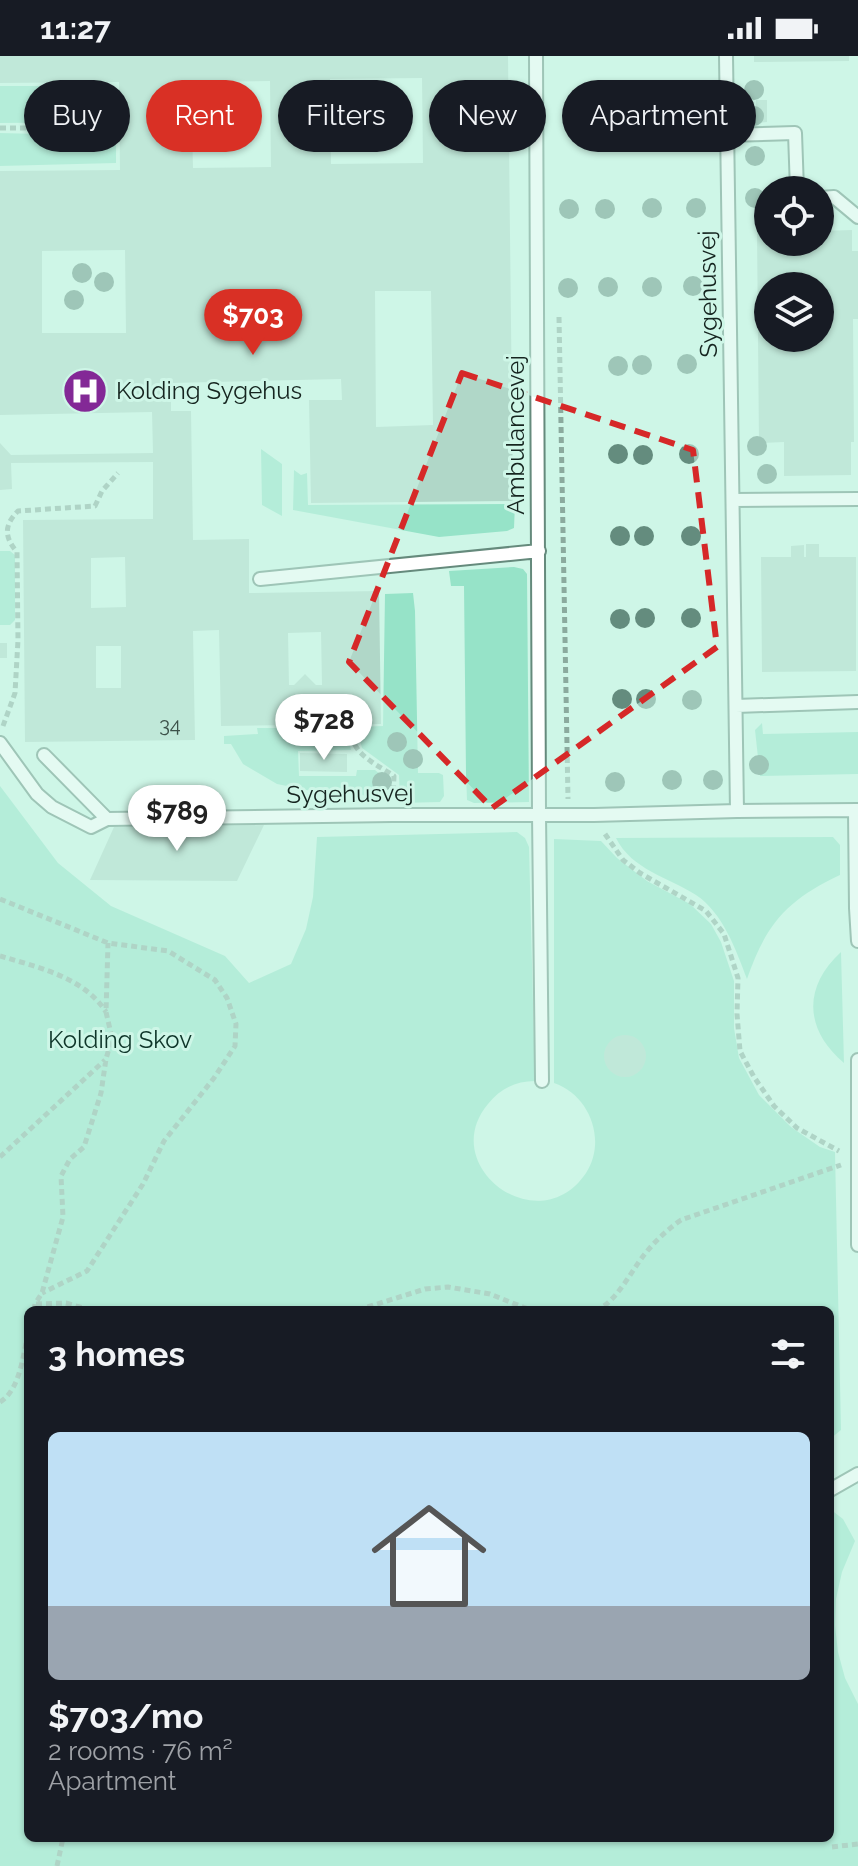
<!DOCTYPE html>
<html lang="en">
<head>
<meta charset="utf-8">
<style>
	:root { --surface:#171b24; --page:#242831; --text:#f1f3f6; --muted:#9ea1a6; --line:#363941; --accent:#d93025 }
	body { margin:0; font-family:Raleway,sans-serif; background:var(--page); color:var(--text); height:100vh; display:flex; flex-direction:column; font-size:30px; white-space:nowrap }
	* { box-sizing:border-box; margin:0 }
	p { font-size:26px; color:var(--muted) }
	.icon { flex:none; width:44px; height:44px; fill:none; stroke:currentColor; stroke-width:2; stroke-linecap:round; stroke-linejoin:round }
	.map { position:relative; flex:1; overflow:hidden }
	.details { position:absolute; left:24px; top:1250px; width:810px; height:536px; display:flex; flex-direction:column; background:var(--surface); border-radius:12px; box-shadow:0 2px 6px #0004 }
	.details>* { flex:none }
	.guide { position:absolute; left:24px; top:24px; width:810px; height:72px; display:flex; gap:16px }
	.controls { position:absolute; left:754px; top:120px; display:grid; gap:16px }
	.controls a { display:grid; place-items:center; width:80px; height:80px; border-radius:50%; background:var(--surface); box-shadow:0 2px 6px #0004; font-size:40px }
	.price { position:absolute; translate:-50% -68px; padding:0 18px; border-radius:28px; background:#fff; color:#222; font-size:26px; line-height:52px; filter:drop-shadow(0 2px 4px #0008) }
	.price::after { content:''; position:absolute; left:50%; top:48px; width:24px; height:18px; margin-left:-12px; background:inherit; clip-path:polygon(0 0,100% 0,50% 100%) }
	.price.active { background:var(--accent); color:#fff }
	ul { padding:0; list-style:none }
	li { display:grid; align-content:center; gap:16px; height:424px; padding:0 24px }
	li+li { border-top:2px solid var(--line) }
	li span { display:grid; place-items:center; height:248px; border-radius:12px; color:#555 }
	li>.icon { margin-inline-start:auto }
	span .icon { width:144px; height:144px; fill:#fffc; stroke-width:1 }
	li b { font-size:34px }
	h2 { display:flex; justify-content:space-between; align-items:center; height:96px; padding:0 24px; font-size:34px }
	.pill { padding:0 28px; border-radius:36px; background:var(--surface); box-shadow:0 2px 6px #0004; font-size:28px; line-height:72px }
	.pill.active { background:var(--accent); color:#fff }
	.status { display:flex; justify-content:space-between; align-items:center; height:56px; padding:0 40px; background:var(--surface); direction:ltr }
	.status svg { height:22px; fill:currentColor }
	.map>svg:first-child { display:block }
	.green { fill:#96e3c8 }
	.building { fill:#b0d7c8; fill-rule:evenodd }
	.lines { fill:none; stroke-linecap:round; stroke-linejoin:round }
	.lane-casing { stroke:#658a7c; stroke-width:16 }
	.path { stroke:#8baa9e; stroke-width:5; stroke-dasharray:6 4; stroke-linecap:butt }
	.lane { stroke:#fff; stroke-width:12 }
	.tree { fill:#648c7e }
	.marked { fill:none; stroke:#d62828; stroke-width:6; stroke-dasharray:16 10; stroke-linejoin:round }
	.labels { text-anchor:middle; stroke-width:6; stroke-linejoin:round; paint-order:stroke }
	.number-label { font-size:20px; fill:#3c5149 }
	.street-label { font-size:24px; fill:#15241f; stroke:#cef6e7 }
	.poi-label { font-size:24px; fill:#15241f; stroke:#cef6e7; text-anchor:start }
	.park-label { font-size:24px; fill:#0e3529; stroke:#cef6e7 }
</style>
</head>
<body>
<div class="status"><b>11:27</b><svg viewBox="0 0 49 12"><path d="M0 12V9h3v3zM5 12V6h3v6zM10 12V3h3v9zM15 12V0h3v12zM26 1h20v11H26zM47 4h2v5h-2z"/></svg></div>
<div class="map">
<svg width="858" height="1810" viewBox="0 0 858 1810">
	<rect width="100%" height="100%" fill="#cef6e7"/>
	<path class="green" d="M0,30h109l-2,36 -107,1z
		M0,77l116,3v27l-116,3z
		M261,393l21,15v52l-20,-11z
		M294,414l7,5 6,-2 1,32 207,-1 -1,24 -7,3 -68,6 -146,-27z
		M0,495h10l5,4v65l-5,5h-10z
		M514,511l9,2 4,5 2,228 -55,1 -7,-3 -1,-26 -2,-188h-13l-2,-15z
		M413,537l2,18 3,162h21l4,2 1,21 -4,6 -40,1 -1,-28 -37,-27 -6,-21 27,-1 2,-132z
		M762,667l1,11 95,-2v42l-98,2 -5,-46z
		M257,672h89l5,22 -53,1 1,25h57l1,-6h18l12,10v22l-35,-10 -31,1 -44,-9 -34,-20 -12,-20h-7v-8l34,-2z
		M0,730l58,77 53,43 114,50 24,27 42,-19 15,-35 7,-32 4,-60 200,-5 8,6 4,9 6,234c-19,0 -35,8 -47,23 -52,62 51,139 98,69 21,-32 4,-78 -32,-90v-244l47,2 16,17 30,23 43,23 21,20 10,18 13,39v47l5,30 20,37 32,32 29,20 15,5 6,278 -11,9v-129h-802v528h802v-329l13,10 12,22 -13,31 -6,27 -1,26 3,27 7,26 13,26v162h-858z
		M833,781l7,8v30c-53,25 -74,49 -93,104 -11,-29 -24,-66 -51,-84 -28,-18 -64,-25 -80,-57z
		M841,896l3,111c-40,-34 -41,-76 -3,-111z"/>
	<path class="building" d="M0,0h508l5,445 -202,2 -2,-103h33l-1,-21 -170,4v28h20l2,129 56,-1v54l130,-2 2,133 -160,2 -2,-96 -26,1 2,109 -170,2 -2,-222 130,-1v-57l-142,1 1,26 -12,1v-47l11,12 142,-2 -1,-41 -152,3v-244l120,-1 -1,-88 -119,1zM422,22l1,85 -92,1 -1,-85zM270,25l1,86 -78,1 -2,-86zM125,194l1,83h-84v-82zM375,235h56l2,134 -57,2zM125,501l1,50 -35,1v-50zM321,576l1,53h-6l-11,-11 -11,11h-5l-1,-52zM96,590h25v42h-25z
		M754,0h95v5l-95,1z
		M756,44h11v22l-11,1z
		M852,174v21h6v68h-5l1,123h-3v33l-67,1v-34l-25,1 -2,-211 11,-1v11h52v-11zM768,230h52v52h-52z
		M806,488h13v13h37v114l-94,1 -1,-115h30v-11l13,-1v12h2z
		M0,587h7v15h-7z
		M300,697l47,1v18l-47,-1z
		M264,769l-27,56 -147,-1 24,-53z
		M604 1000a21 21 0 1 1 42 0a21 21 0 1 1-42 0Z"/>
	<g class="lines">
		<g class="lane-casing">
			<path id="lane" d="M536,0l3,758 3,267
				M726,0l11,755
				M727,79l68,-2 2,57
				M820,142l14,-1 24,20
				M733,444l125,-1
				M260,523l279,-28
				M736,650l122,-4
				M0,687l37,51 15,13 39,20 16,-8 285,-4h202l143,-4 121,-1
				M44,699l63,64
				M855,755l1,97 2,33
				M858,1004v185
				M830,1434l28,-16"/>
		</g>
		<path class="path" d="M0,72h110
			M559,261l9,482
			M352,669c0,4 0,9 1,14 3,17 28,28 41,37l-1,22
			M3,670l12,-33 3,-53 -1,-88c-13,-15 -13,-27 1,-41l77,-5 7,-15 16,-18
			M605,778l18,26 17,13 66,38 18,23 14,44 -1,36 3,37 14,26 20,29 23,22 42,23
			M0,843l108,44 60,8 47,29 12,18 9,26 -1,22 -21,32 -50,63 -21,43 -56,87 -45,22
			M0,900c37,11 84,21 106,56
			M0,1101l105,-97
			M36,1248l30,-1 24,7
			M34,1254l1,-6 7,-11 21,-76 -2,-41 9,-17 14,-12 17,-54 5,-34 6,-21 -6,-26 2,-69
			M358,1254l67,-21 23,-2 42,7 35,14 13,2
			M595,1254c19,-4 37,-40 49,-55 11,-14 23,-25 37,-35l160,-55
			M0,1346c20,-12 23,-47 28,-68
			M832,1791l26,-3
			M57,1810l6,-28"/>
		<use href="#lane" class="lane"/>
	</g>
	<g class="tree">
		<circle cx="754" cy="34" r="10"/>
		<circle cx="754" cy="60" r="10"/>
		<circle cx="696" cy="72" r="10"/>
		<circle cx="651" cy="74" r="10"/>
		<circle cx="610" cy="75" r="10"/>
		<circle cx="755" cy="100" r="10"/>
		<circle cx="755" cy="142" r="10"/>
		<circle cx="652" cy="152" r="10"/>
		<circle cx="696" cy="152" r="10"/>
		<circle cx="569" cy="153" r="10"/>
		<circle cx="605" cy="153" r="10"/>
		<circle cx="82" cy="217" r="10"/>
		<circle cx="104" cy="226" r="10"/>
		<circle cx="693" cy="230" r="10"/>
		<circle cx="608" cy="231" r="10"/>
		<circle cx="652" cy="231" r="10"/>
		<circle cx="568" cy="232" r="10"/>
		<circle cx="74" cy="244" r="10"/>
		<circle cx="687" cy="308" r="10"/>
		<circle cx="642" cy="309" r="10"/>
		<circle cx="618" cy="310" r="10"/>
		<circle cx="757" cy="390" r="10"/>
		<circle cx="618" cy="398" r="10"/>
		<circle cx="689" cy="398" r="10"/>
		<circle cx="643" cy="399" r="10"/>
		<circle cx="767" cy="418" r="10"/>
		<circle cx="620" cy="480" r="10"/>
		<circle cx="644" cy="480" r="10"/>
		<circle cx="691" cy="480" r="10"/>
		<circle cx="645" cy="562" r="10"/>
		<circle cx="691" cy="562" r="10"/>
		<circle cx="620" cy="563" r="10"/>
		<circle cx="622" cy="643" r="10"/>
		<circle cx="646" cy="643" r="10"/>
		<circle cx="692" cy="644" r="10"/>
		<circle cx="397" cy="686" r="10"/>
		<circle cx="413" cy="703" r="10"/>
		<circle cx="759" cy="709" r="10"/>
		<circle cx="672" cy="724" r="10"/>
		<circle cx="713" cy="724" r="10"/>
		<circle cx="382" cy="726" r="10"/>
		<circle cx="615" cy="726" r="10"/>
	</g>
	<path d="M0 0H858V1810H0ZM462,317l231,77 24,197 -225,161 -143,-146z" fill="#cef6e7" fill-opacity=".55" fill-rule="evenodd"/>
	<path class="marked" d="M462,317l231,77 24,197 -225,161 -143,-146z"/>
	<defs>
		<g id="hospital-disc" transform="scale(2.3)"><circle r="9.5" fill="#832996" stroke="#cef6e7"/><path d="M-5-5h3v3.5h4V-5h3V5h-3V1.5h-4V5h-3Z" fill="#fff"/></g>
	</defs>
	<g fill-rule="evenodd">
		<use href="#hospital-disc" x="85" y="335"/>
	</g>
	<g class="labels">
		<g class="number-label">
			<text x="170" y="676">34</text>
		</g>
		<g class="street-label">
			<text transform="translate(708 238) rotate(-91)" y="8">Sygehusvej</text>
			<text transform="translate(516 379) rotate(-90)" y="8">Ambulancevej</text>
			<text transform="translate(350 738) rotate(-1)" y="8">Sygehusvej</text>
		</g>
		<g class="poi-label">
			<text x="116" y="343">Kolding Sygehus</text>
		</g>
		<g class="park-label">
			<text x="120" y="992">Kolding Skov</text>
		</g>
	</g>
</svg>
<div class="controls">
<a><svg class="icon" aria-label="locate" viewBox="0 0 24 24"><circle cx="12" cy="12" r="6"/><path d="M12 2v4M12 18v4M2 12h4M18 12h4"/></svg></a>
<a><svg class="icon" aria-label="layers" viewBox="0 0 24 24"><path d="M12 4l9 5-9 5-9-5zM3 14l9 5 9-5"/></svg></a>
</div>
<b class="price active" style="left:253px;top:301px">$703</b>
<b class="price" style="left:324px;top:706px">$728</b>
<b class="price" style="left:177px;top:797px">$789</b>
<div class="guide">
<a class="pill">Buy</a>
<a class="pill active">Rent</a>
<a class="pill">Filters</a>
<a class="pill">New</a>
<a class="pill">Apartment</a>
</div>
<section class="details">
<h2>3 homes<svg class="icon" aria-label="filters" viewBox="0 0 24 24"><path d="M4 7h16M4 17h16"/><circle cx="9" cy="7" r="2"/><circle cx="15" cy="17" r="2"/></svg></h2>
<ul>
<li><span style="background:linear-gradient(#bfe0f5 70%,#9aa5b1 0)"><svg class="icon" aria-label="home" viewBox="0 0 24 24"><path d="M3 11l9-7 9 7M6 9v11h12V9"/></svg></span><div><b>$703/mo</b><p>2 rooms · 76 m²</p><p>Apartment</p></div></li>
</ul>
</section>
</div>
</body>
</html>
